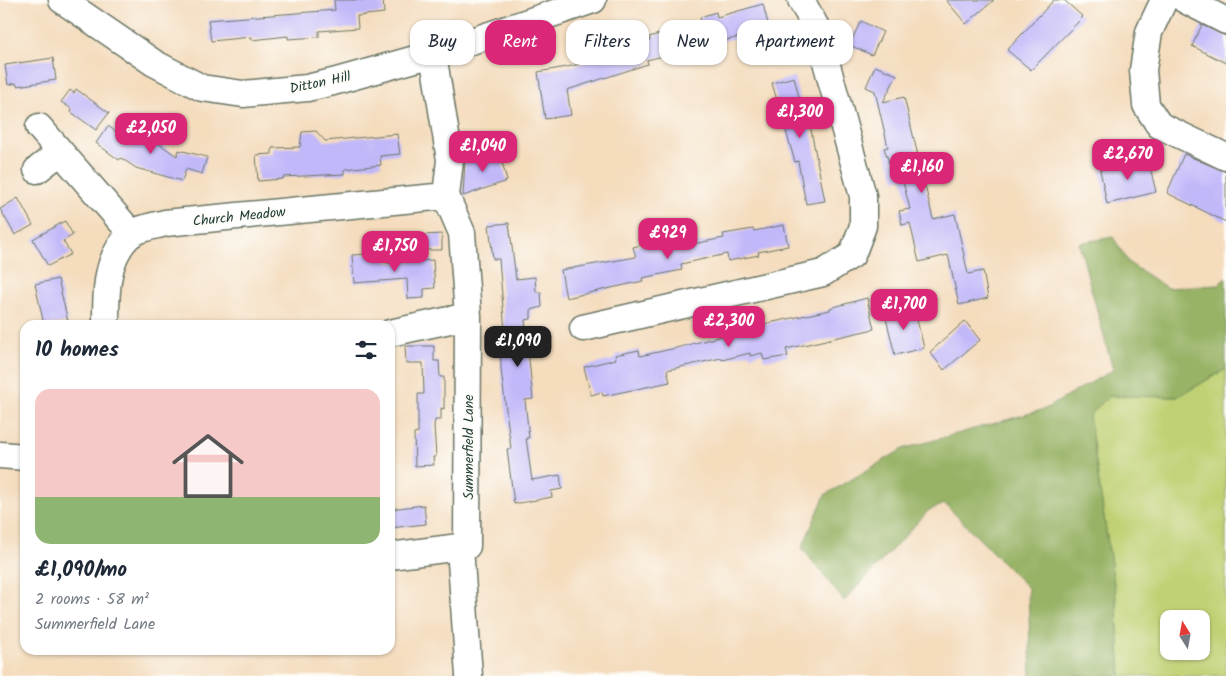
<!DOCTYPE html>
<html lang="en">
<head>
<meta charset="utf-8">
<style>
	:root { --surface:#fff; --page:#f2f2f3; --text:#1f2937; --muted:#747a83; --line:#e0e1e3; --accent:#db2777 }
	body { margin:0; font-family:Kalam,sans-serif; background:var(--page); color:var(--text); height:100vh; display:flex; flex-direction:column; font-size:19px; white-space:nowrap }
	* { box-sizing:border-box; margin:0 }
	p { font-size:16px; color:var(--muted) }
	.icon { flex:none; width:28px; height:28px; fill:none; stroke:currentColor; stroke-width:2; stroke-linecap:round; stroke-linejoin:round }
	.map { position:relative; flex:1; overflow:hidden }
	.panel { position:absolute; left:20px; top:320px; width:375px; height:335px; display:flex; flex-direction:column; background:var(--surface); border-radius:15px; box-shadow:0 1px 4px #0004 }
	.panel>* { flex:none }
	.hud { position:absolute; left:410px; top:20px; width:475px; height:45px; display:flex; gap:10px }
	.needle { width:32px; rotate:349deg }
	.controls { position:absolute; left:1160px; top:610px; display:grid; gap:10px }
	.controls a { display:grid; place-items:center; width:50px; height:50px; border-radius:10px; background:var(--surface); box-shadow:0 1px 4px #0004; font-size:25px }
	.price { position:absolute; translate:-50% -42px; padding:0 11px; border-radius:10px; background:var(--accent); color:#fff; font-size:16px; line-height:32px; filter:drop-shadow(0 1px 2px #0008) }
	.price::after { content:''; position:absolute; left:50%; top:30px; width:15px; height:11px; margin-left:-8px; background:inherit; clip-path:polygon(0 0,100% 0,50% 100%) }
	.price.current { background:#222; color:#fff }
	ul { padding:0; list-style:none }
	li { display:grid; align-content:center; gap:10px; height:265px; padding:0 15px }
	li+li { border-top:1px solid var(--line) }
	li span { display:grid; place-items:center; height:155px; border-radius:15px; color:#555 }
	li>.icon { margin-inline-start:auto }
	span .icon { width:90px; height:90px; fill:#fffc; stroke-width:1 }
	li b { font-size:21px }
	h2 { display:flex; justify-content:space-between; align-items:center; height:60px; padding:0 15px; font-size:21px }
	.tag { padding:0 18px; border-radius:15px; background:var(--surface); box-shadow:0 1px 4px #0004; font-size:18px; line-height:45px }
	.tag.current { background:var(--accent); color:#fff }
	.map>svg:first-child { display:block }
	.green { fill:#c0d174; stroke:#708754; fill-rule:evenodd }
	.forest { fill:#98b366; stroke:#5c784d }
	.building { fill:#c1b8f9 }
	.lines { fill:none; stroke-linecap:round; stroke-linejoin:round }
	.minor-casing { stroke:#6a7564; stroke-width:29 }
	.minor { stroke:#fff; stroke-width:26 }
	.labels { text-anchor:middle; stroke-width:4; stroke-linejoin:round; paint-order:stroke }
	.street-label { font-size:14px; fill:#1f3d34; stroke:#fdfcf7 }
</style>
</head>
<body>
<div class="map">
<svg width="1226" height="676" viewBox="0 0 1226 676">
	<rect width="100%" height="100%" fill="#fdfcf7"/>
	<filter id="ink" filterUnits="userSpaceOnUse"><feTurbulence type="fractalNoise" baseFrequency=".02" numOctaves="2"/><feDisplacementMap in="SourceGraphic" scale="10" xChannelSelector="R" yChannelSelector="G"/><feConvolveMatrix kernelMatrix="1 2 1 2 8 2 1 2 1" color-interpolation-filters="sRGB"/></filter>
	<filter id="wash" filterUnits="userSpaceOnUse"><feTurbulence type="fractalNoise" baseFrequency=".0096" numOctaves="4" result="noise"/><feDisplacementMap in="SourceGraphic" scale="20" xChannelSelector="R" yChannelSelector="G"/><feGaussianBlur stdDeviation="1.12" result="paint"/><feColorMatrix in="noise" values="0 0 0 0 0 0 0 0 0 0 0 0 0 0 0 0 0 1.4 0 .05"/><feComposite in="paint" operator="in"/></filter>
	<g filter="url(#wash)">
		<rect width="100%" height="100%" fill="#f4dcbd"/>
		<path class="green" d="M1226,369v307h-105l-5,-78 -27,-182 20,-20 68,1zM1169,619h32v32h-32z"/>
		<path class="forest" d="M1113,237l16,26 38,25 51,-3 8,-7v91l-49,28 -68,-1 -20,20 27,182 5,78h-90l-3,-88 -83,-84 -16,6 -85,91 -42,-53 23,-53 78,-46 142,-40 68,-39 -34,-127z"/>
		<g id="blocks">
			<path class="building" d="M334,0h49l1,13 -27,3 1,12 -39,3v6l-31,2v-3l-36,4v-3l-41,4 -3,-21 127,-10z
				M946,0h48l-28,24z
				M1054,0h10l19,17 -52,53 -24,-20z
				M763,4l10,40 -27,7 -3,-15 -96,24 1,4 -81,26 4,25 -26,4 -7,-47 34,-6 43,-13 35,-13 -1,-3 52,-15 -1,-5 16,-5 1,5z
				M861,21l22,11 -11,23 -23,-10z
				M1202,25l24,11v27l-34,-17z
				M53,58l3,22 -39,6 -1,-3 -8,2 -3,-20z
				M875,66l22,9 -14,27 21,-5 29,122 22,-5 13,60 15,-3 5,27 -29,7 -11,-50 -29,7 -9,-39 -8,2 -3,-14 11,-2 -8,-31 -7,2 -11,-32 4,-1 -13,-56 -9,-4z
				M794,77l12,49 4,-1 15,76 -19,3 -8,-43 -3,1 -23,-79z
				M76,89l33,24 -13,17 -25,-18 1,-3 -11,-7 9,-12 4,3z
				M108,126l23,16 8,-12 38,26 2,-6 28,7 -5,17 -16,-5 -4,12 -46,-13 -15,-10 -2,2 -23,-17z
				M316,131l9,10 72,-7 3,20 -20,2 1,9 -36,4v5l-62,3v2l-25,2 -2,-26 16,-1v-6l28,-1 2,-15z
				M499,150l8,31 -44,15 2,-36z
				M1184,154l42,18v50l-59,-29z
				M1148,158l8,34 -49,12 -7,-34z
				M18,198l15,27 -18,10 -15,-26z
				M65,221l8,14 -10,6 8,13 -23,12 -15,-27z
				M509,223l7,56 19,-2 1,15h5l1,15 -11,3v9l-6,1 8,79 -8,1 4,38h-3l6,42 28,-5 2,14 -11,2 1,6 -38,7 -7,-55h4l-10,-79 -1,-38h5l-6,-73h-6l-4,-34z
				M784,225l4,21 -30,6 1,3 -31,6 -1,-7 -46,10 1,6 -40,8 1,3 -77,17 -5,-28 75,-13 -3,-10 42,-10 2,10 47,-9 -1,-4 30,-5 1,2z
				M442,234v16h-20v-15z
				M386,253l1,10 46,-3 2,28 -11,1v9l-16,1 -1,-20 -53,4 -2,-28z
				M58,279l10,43 -24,3 -9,-41z
				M867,298l7,31 -88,20 2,7 -24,4 -2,-7 -12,3v-3l-28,7 -1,-2 -54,12 3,12 -67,14 -1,-4 -11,3 -7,-28 32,-8 -1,-4 24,-5 1,6 36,-8 69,-18v-2l85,-18v-2z
				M914,308l10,40 -29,7 -10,-41z
				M965,321l15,19 -36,30 -14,-18z
				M405,346h29v15h5l1,16h4v32l-3,-1v12h-6l-1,6 2,31h-3l1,8 -19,1 -1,-32 4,-1v-39h6l-1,-31h-17z
				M424,505l2,19 -36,4v-19z"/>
		</g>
	</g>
	<g filter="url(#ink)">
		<use href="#blocks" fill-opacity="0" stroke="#6a7564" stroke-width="1"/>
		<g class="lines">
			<g class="minor-casing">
				<path id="minor" d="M62,0l92,63 48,25 41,6 64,-6 26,-6 100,-28 160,-54
					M1164,0l-15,32 -6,38 3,35 13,20 67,32
					M1185,0l41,21
					M39,127l93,107
					M37,170l23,-18
					M106,325c0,-32 -1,-68 25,-91 8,-6 24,-8 34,-11l281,-27
					M583,328l240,-55 29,-18 11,-29v-30l-46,-167 -16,-29
					M390,333l78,-17
					M0,455l25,2
					M460,547l9,129
					M390,556l77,-10 1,-230 -6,-83 -16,-37 4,-36 -17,-106"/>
			</g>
			<use href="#minor" class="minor"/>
		</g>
	</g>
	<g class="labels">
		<g class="street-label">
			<text transform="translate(320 82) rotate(-12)" y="5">Ditton Hill</text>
			<text transform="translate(239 216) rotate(-6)" y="5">Church Meadow</text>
			<text transform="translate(468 447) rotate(-90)" y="5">Summerfield Lane</text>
		</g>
	</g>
</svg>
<div class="controls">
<a><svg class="needle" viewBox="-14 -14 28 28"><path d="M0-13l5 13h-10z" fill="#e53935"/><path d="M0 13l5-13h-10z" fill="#747a83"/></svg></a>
</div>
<b class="price" style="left:800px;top:139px">£1,300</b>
<b class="price" style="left:151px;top:155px">£2,050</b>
<b class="price" style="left:483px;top:173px">£1,040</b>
<b class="price" style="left:1128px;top:181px">£2,670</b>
<b class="price" style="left:922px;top:194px">£1,160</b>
<b class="price" style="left:668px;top:260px">£929</b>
<b class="price" style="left:395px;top:273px">£1,750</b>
<b class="price" style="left:904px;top:331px">£1,700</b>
<b class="price" style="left:729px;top:348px">£2,300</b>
<b class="price current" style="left:518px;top:368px">£1,090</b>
<div class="hud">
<a class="tag">Buy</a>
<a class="tag current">Rent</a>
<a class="tag">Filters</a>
<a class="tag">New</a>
<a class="tag">Apartment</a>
</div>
<section class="panel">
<h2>10 homes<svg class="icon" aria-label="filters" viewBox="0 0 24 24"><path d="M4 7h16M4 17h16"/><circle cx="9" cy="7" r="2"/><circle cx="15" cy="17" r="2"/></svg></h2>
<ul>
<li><span style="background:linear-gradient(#f6c9c9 70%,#8fb573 0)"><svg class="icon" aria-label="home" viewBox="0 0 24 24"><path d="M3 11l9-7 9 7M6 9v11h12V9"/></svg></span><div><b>£1,090/mo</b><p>2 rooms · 58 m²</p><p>Summerfield Lane</p></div></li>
</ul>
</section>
</div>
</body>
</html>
